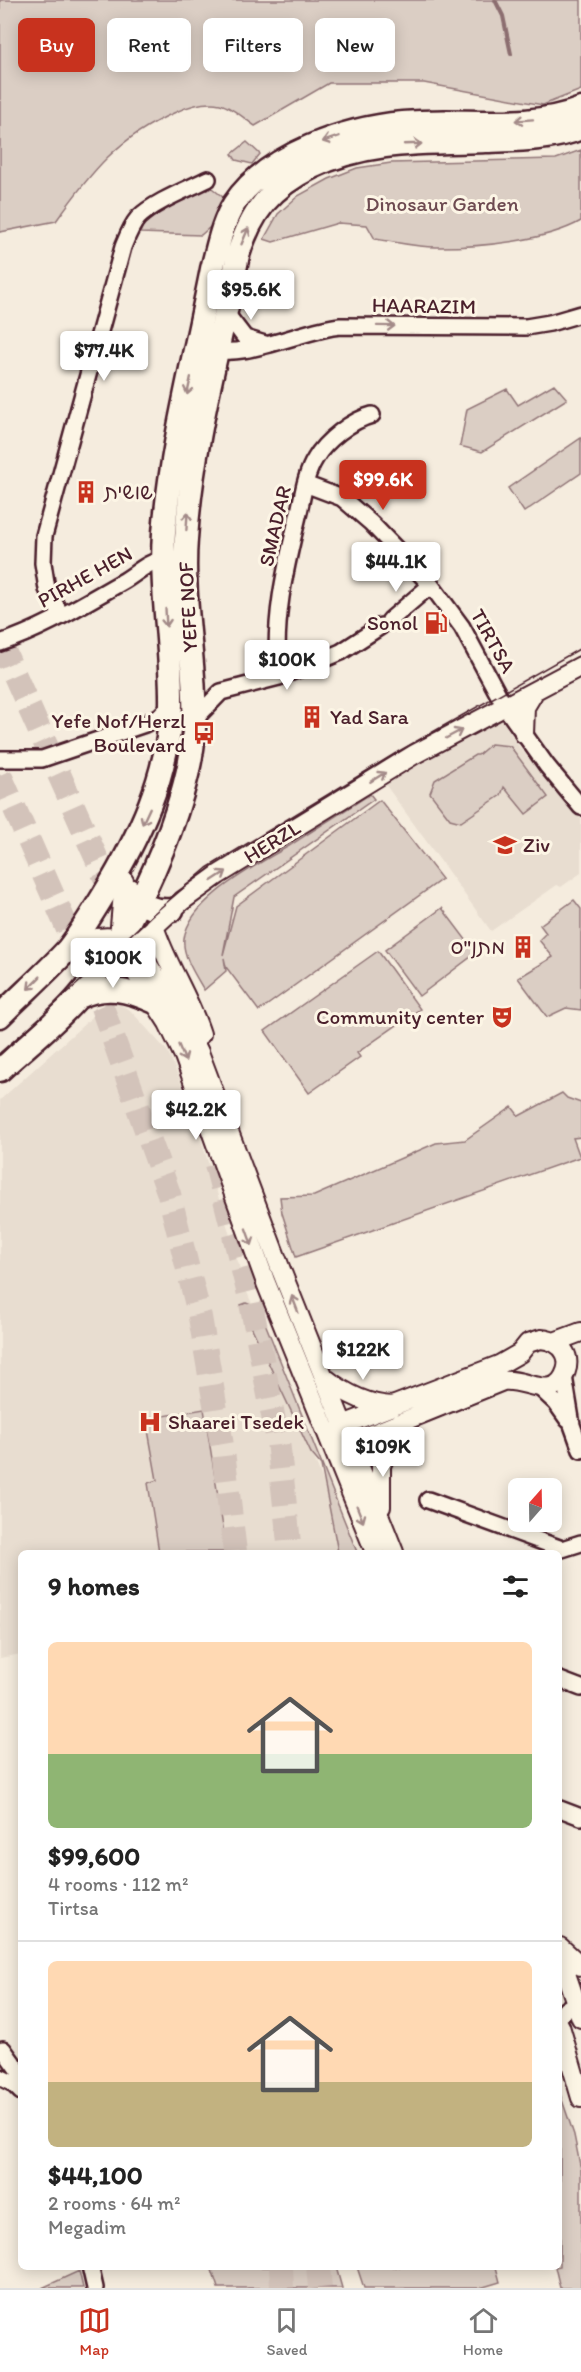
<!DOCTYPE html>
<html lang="en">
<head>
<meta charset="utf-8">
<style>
	:root { --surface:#fff; --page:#f6f6f6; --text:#222; --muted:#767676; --line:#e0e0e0; --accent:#c8321e }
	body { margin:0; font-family:Itim,"Playpen Sans Hebrew",sans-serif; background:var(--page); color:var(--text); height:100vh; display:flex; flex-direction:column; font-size:22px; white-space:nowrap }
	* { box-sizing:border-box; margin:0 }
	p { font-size:20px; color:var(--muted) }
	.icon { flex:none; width:33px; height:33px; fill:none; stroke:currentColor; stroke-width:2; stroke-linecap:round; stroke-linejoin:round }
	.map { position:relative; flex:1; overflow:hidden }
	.sheet { position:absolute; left:18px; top:1550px; width:544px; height:720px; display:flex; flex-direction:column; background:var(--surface); border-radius:9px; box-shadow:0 3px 15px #0003 }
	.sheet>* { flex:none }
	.guide { position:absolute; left:18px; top:18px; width:546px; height:54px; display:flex; gap:12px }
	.needle { width:39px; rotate:20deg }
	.fabs { position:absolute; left:508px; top:1478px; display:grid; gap:12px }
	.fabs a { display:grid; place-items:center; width:54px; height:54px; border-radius:9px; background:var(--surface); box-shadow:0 3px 15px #0003; font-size:30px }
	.price { position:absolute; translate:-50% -51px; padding:0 14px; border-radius:6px; background:#fff; color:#222; font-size:20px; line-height:39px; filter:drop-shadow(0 2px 3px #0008) }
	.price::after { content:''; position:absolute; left:50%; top:36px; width:18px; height:14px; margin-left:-9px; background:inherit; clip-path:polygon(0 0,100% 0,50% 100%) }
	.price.selected { background:var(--accent); color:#fff }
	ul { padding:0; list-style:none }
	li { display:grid; align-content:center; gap:12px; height:318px; padding:0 30px }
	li+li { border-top:2px solid var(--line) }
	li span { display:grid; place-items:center; height:186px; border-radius:9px; color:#555 }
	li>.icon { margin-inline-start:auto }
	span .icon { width:108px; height:108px; fill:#fffc; stroke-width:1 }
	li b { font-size:26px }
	h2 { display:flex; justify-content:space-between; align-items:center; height:72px; padding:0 30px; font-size:26px }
	.tag { padding:0 21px; border-radius:9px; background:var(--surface); box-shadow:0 3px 15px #0003; font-size:21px; line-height:54px }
	.tag.selected { background:var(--accent); color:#fff }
	.tabs { display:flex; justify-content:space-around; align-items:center; height:84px; border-top:2px solid var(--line); background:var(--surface); font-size:16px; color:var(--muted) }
	.tabs a { display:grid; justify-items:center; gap:3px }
	.tabs .selected { color:var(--accent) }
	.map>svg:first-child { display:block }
	.built { fill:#e8ddd0 }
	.green { fill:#dbcec4; stroke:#927678; stroke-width:1.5 }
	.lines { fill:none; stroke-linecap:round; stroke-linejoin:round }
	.stream { stroke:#8c6e70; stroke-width:4 }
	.trunk-tunnel { stroke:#d3c3ba; stroke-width:24; stroke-dasharray:24 12; stroke-linecap:butt }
	.minor-casing { stroke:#4a1f2b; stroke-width:20 }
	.tertiary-casing { stroke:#4a1f2b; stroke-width:22 }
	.primary-casing { stroke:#4a1f2b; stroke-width:27 }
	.minor { stroke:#fcf5e5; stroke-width:15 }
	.tertiary { stroke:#fcf5e5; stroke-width:18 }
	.primary { stroke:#fcf5e5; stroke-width:22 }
	.tram { stroke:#4a1f2b; stroke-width:1.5 }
	.oneway { stroke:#a38a88 }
	.labels { text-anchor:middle; stroke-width:6; stroke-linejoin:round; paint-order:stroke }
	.park-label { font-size:21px; fill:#6e4b51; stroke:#fcf5e5 }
	.street-label { font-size:21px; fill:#4a1f2b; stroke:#fcf5e5 }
	.poi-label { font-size:21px; fill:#4a1f2b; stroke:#fcf5e5; text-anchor:start }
</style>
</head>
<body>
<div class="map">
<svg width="581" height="2288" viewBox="0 0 581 2288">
	<rect width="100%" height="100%" fill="#f5ecde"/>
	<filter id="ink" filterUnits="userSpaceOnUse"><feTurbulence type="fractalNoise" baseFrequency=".0167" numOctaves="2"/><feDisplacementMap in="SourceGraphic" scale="12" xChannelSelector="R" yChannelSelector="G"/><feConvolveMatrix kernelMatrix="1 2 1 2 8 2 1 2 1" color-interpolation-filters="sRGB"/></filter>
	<g filter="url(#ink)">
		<path class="built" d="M500,717l20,31 61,70v55l-20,14 -4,-2 -66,46 -106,-147 17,-10 5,-7z
			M117,1003l13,7 38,42 23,54 56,186 105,260h-331v102l-21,4v-558l100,-90z"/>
		<path class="green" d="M0,0h581v90l-38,15 -119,-22h-95l-74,43c-10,-7 -23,-19 -35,-22 -15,-3 -31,2 -44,8 -58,25 -85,60 -120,109l-56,11z
			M247,142l13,12 -8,10 -16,-4 -4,-6z
			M581,150v71c-35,20 -101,26 -141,26 -22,1 -44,-5 -65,-8l-8,-14 -29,-2 -65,19 -9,-3 14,-25 20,-18 31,-17 28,-11 34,-5 165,-4z
			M207,184l17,14 -6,22 -17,15 -61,-2c5,-23 47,-38 67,-49z
			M554,384l13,15 -85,53 -22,-6 7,-37 40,-20 11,16z
			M581,438v35l-57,39 -16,-24z
			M491,744l19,2 38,51 -22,17 -22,-27 -3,8 -40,27 -11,-3 -20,-26 5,-13 40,-25h3z
			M370,794l4,5 -140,98 -11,58 13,-49 144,-106 62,79 -183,132 -33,-44 -2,-9 2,13 -22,19c-8,-14 -22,-34 -20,-51 5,-41 76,-75 108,-95 26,-17 52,-33 78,-50z
			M574,900l7,9v101l-15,-2 -19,9 -29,-39 35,-21 -14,-17 7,-7 -6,-8z
			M442,908l34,45 -57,43 -34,-46z
			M378,951l42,58 -63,44 3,4 -51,36 -44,-62z
			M562,1093l5,5 14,5v34l-8,1 7,19 -284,100 -14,-44 -2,-16 34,-1 122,-53 29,-3 47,-33 7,9z
			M246,1303l13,5 98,244h-19l-17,-87 -10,-12 -70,-148z
			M204,1409l23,143h-68l-11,-69 9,-3 -11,-61z
			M560,2094l14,41 7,35v118h-21l-5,-21 5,-1z
			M211,2267h125l6,21h-124z
			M357,2267h139l4,15 -20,6h-116z
			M79,2271l4,17h-41z"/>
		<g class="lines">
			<path class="stream" d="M495,0l8,16 8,38"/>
			<path class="trunk-tunnel" d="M0,642l116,260
				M0,775l102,232 67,187 31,123 23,134 12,101
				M216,1164l34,134 28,143 12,111
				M281,2266l1,22
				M318,2266l2,22"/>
			<g class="minor-casing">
				<path id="minor" d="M226,313l19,25 20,6
					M208,347c28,16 97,-18 132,-21l186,1 24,-4 31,-9
					M305,484l37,14 29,25 60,62 31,42 43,80 42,59 34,41
					M61,615l-14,-26 -4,-26 1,-27 79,-289c4,-10 8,-21 15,-29 16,-16 50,-29 70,-39
					M390,620l41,-35
					M0,643c43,-14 83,-39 122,-61 13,-7 26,-21 41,-22l8,4
					M279,677c-7,-56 7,-111 20,-165 4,-17 6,-37 16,-53 10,-18 37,-39 57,-44
					M195,719l26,-27 58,-15 38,-15 24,-10 40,-26
					M0,759h42l103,-35 15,-8 11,-11
					M564,1376l8,49 9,25
					M540,1388l16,15 12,17
					M428,1500l134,49 19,-6
					M560,1680l21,8
					M560,1809l21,8
					M560,2016l6,-7 15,-9
					M3,2049l18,25
					M0,2077l12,6 9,9
					M90,2266l5,22"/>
			</g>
			<g class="tertiary-casing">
				<path id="tertiary" d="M524,734l1,-27 9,-15
					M124,881l-5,57 2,12 47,73 16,33 82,227 109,269
					M154,926c12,38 35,70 47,108
					M69,948c22,-12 43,-15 66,-4l45,70 19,38 82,218 113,282
					M128,951l54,-50 36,-26 197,-121 166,-88
					M541,1339c10,1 19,4 24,14 3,5 3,13 1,18 -11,33 -42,6 -63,10l-153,62 -20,-3 13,-15 156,-60 21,-12 8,-10z
					M554,1342l27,-10
					M324,1377c20,16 42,28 69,29
					M381,1507v-41l17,-43
					M560,1947l21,19
					M560,1956l21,62
					M560,2026l21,72"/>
			</g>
			<g class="primary-casing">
				<path id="primary" d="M129,890c11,15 24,22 43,20
					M79,997c27,-13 49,-7 76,5
					M0,1016c22,-22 47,-44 68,-67 13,-17 24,-35 35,-53 36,-59 66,-121 68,-191 1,-57 -11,-115 -7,-172 7,-89 31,-177 48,-264 6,-22 10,-46 22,-65 33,-50 113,-76 169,-81 59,-6 122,8 178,-14
					M0,1070c26,-24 56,-47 79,-74 50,-56 112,-192 115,-267 3,-63 -13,-126 -8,-190 6,-95 33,-190 52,-284 13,-43 33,-68 74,-88 55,-27 114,-24 174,-26 31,-1 66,-1 95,-13"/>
			</g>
			<use href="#minor" class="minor"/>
			<use href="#tertiary" class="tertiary"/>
			<use href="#primary" class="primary"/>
			<path class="tram" d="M0,1055l152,-140 55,-47 194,-118 180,-102"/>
		</g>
		<defs><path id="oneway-shaft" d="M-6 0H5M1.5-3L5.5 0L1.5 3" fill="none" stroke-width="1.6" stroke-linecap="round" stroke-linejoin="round" transform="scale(1.5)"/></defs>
		<g class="oneway">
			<use href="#oneway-shaft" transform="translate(524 120) rotate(176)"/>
			<use href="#oneway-shaft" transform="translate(331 139) rotate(162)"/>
			<use href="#oneway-shaft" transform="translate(413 144) rotate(-2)"/>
			<use href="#oneway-shaft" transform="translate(245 236) rotate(-67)"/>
			<use href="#oneway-shaft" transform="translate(386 326) rotate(1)"/>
			<use href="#oneway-shaft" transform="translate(189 386) rotate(102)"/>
			<use href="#oneway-shaft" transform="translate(187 521) rotate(-86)"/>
			<use href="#oneway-shaft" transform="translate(166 618) rotate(87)"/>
			<use href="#oneway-shaft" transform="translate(454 734) rotate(-28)"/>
			<use href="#oneway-shaft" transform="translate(378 777) rotate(-32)"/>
			<use href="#oneway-shaft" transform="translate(146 816) rotate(115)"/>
			<use href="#oneway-shaft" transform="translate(219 876) rotate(-33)"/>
			<use href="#oneway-shaft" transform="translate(34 983) rotate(135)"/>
			<use href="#oneway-shaft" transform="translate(182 1053) rotate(67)"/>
			<use href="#oneway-shaft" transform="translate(249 1237) rotate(70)"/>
			<use href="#oneway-shaft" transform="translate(295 1304) rotate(-111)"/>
			<use href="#oneway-shaft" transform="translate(360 1514) rotate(68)"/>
		</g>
	</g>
	<defs>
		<g id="building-bare" transform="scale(1.8)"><path d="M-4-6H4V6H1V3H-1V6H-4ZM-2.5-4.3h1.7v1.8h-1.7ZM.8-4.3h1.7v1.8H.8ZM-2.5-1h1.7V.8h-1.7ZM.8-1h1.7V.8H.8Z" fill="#c8321e" stroke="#fcf5e5" stroke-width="2.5" paint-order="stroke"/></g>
		<g id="fuel-bare" transform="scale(1.8)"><path d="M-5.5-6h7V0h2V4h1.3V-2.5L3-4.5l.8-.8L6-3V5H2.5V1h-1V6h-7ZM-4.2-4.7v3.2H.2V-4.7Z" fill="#c8321e" stroke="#fcf5e5" stroke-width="2.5" paint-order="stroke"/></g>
		<g id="bus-bare" transform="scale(1.8)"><path d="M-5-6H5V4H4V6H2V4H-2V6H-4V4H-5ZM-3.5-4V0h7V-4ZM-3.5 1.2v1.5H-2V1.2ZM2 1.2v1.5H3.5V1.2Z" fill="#c8321e" stroke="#fcf5e5" stroke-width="2.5" paint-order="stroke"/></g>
		<g id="school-bare" transform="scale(1.8)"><path d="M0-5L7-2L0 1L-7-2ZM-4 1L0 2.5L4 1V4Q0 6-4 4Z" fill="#c8321e" stroke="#fcf5e5" stroke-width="2.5" paint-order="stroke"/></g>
		<g id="theatre-bare" transform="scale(1.8)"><path d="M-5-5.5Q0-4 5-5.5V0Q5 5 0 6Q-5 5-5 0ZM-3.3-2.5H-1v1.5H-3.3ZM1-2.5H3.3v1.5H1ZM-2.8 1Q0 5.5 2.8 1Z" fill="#c8321e" stroke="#fcf5e5" stroke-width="2.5" paint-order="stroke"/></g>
		<g id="hospital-bare" transform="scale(1.8)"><path d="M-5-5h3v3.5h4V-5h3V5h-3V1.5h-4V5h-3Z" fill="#c8321e" stroke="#fcf5e5" stroke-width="2.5" paint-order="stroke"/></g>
	</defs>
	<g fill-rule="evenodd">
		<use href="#building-bare" x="86" y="492"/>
		<use href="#fuel-bare" x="436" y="623"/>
		<use href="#building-bare" x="312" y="717"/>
		<use href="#bus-bare" x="204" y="733"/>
		<use href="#school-bare" x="505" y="845"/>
		<use href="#building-bare" x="523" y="947"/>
		<use href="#theatre-bare" x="502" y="1017"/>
		<use href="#hospital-bare" x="150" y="1422"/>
	</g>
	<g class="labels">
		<g class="park-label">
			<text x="442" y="211">Dinosaur Garden</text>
		</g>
		<g class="street-label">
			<text transform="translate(424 306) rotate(1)" y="7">HAARAZIM</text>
			<text transform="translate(275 526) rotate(-77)" y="7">SMADAR</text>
			<text transform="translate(85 577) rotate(-29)" y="7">PIRHE HEN</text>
			<text transform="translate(188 607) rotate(-93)" y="7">YEFE NOF</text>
			<text transform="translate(493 641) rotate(61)" y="7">TIRTSA</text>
			<text transform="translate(272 842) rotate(-32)" y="7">HERZL</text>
		</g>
		<g class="poi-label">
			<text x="104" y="499">שושית</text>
			<text x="418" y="630" text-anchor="end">Sonol</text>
			<text x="330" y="724">Yad Sara</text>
			<text x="186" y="728" text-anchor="end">Yefe Nof/Herzl<tspan x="186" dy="24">Boulevard</tspan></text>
			<text x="523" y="852">Ziv</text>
			<text x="505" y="954" text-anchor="end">מתנ"ס</text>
			<text x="484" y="1024" text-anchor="end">Community center</text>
			<text x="168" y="1429">Shaarei Tsedek</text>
		</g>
	</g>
</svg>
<div class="fabs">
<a><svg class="needle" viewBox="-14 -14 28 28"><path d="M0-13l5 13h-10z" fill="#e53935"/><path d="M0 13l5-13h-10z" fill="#767676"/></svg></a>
</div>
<b class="price" style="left:251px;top:321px">$95.6K</b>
<b class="price" style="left:104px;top:382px">$77.4K</b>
<b class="price selected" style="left:383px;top:511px">$99.6K</b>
<b class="price" style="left:396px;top:593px">$44.1K</b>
<b class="price" style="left:287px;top:691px">$100K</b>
<b class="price" style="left:113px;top:989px">$100K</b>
<b class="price" style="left:196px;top:1141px">$42.2K</b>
<b class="price" style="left:363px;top:1381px">$122K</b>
<b class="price" style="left:383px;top:1478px">$109K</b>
<div class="guide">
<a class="tag selected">Buy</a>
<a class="tag">Rent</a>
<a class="tag">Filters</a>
<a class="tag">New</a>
</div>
<section class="sheet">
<h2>9 homes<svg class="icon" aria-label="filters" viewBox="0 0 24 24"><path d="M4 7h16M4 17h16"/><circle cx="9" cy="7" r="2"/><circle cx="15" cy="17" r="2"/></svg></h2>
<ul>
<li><span style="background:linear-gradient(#ffd9b3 60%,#8fb573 0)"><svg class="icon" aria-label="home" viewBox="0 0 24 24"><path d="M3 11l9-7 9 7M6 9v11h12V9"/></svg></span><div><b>$99,600</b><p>4 rooms · 112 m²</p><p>Tirtsa</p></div></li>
<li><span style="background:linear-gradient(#ffd9b3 65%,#c2b280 0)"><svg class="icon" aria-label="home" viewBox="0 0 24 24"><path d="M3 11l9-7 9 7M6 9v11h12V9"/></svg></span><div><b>$44,100</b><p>2 rooms · 64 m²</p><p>Megadim</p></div></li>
</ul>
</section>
</div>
<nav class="tabs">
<a class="selected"><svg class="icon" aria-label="map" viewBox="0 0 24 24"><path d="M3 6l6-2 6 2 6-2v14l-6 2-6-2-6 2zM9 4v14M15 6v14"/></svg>Map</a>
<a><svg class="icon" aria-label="saved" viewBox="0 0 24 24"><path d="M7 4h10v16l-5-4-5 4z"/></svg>Saved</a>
<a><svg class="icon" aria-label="home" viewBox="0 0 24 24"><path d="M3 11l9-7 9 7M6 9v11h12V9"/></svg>Home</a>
</nav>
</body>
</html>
